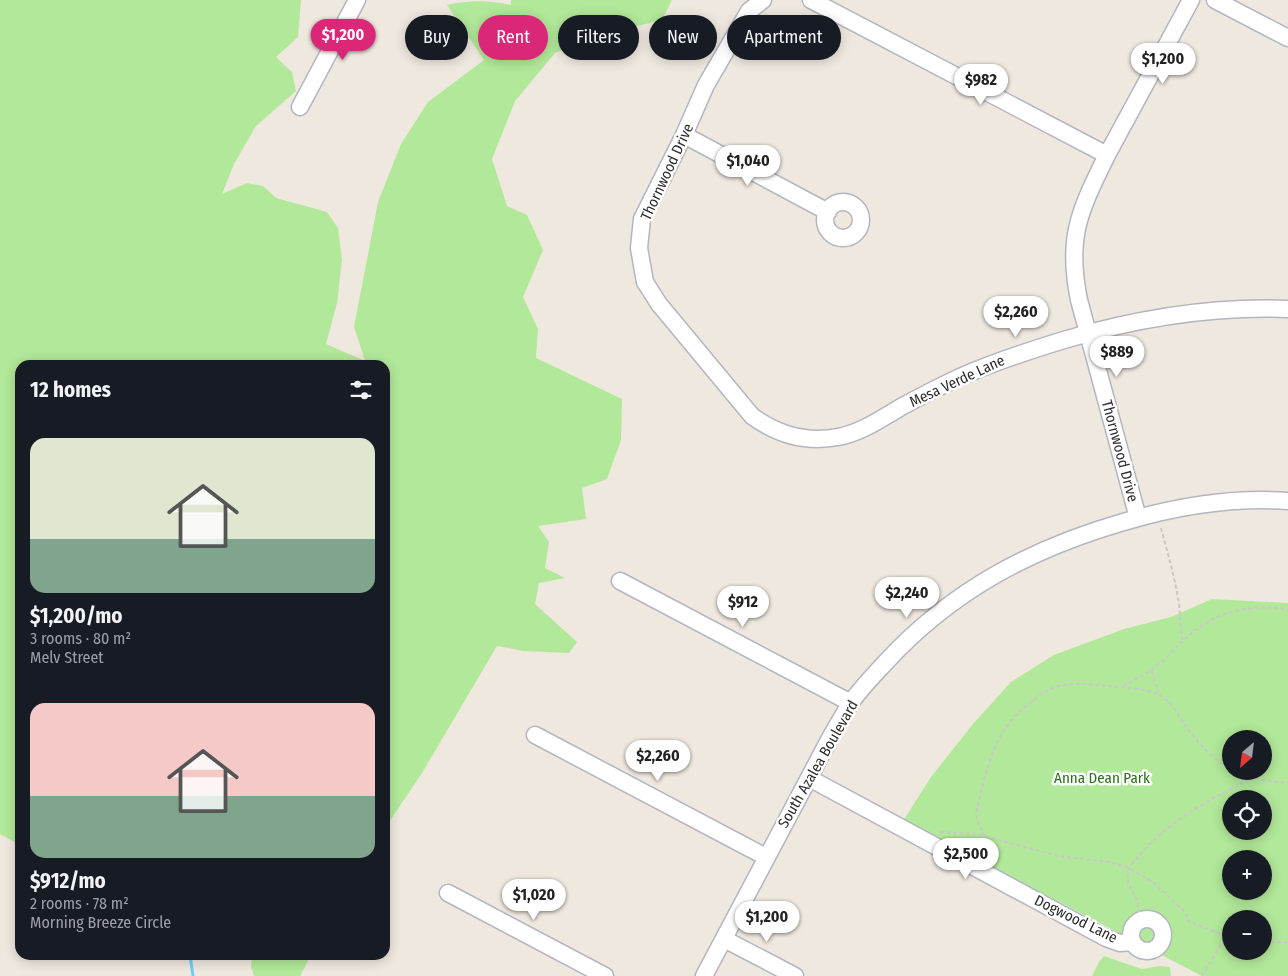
<!DOCTYPE html>
<html lang="en">
<head>
<meta charset="utf-8">
<style>
	:root { --surface:#171b24; --page:#242831; --text:#f1f3f6; --muted:#9ea1a6; --accent:#db2777 }
	body { margin:0; font-family:"Fira Sans Condensed",sans-serif; background:var(--page); color:var(--text); height:100vh; display:flex; flex-direction:column; font-size:19px; white-space:nowrap }
	* { box-sizing:border-box; margin:0 }
	p { font-size:16px; color:var(--muted) }
	.icon { flex:none; width:28px; height:28px; fill:none; stroke:currentColor; stroke-width:2; stroke-linecap:round; stroke-linejoin:round }
	.map { position:relative; flex:1; overflow:hidden }
	.drawer { position:absolute; left:15px; top:360px; width:375px; height:600px; display:flex; flex-direction:column; background:var(--surface); border-radius:15px; box-shadow:0 2px 12px #0003 }
	.drawer>* { flex:none }
	.top-card { position:absolute; left:405px; top:15px; width:475px; height:45px; display:flex; gap:10px }
	.needle { width:32px; rotate:208deg }
	.fabs { position:absolute; left:1222px; top:730px; display:grid; gap:10px }
	.fabs a { display:grid; place-items:center; width:50px; height:50px; border-radius:50%; background:var(--surface); box-shadow:0 2px 12px #0003; font-size:25px }
	.price { position:absolute; translate:-50% -42px; padding:0 11px; border-radius:18px; background:#fff; color:#222; font-size:16px; line-height:32px; filter:drop-shadow(0 1px 2px #0008) }
	.price::after { content:''; position:absolute; left:50%; top:30px; width:15px; height:11px; margin-left:-8px; background:inherit; clip-path:polygon(0 0,100% 0,50% 100%) }
	.price.on { background:var(--accent); color:#fff }
	ul { padding:0; list-style:none }
	li { display:grid; align-content:center; gap:10px; height:265px; padding:0 15px }
	li span { display:grid; place-items:center; height:155px; border-radius:15px; color:#555 }
	li>.icon { margin-inline-start:auto }
	span .icon { width:90px; height:90px; fill:#fffc; stroke-width:1 }
	li b { font-size:21px }
	h2 { display:flex; justify-content:space-between; align-items:center; height:60px; padding:0 15px; font-size:21px }
	.pill { padding:0 18px; border-radius:22px; background:var(--surface); box-shadow:0 2px 12px #0003; font-size:18px; line-height:45px }
	.pill.on { background:var(--accent); color:#fff }
	.map>svg:first-child { display:block }
	.green { fill:#b2e899; fill-rule:evenodd }
	.lines { fill:none; stroke-linecap:round; stroke-linejoin:round }
	.stream { stroke:#6dcff6; stroke-width:3 }
	.minor-casing { stroke:#b3b5c1; stroke-width:19 }
	.path { stroke:#c8c8c8; stroke-width:2; stroke-dasharray:4 2.5; stroke-linecap:butt }
	.minor { stroke:#fff; stroke-width:16 }
	.labels { text-anchor:middle; stroke-width:5; stroke-linejoin:round; paint-order:stroke }
	.street-label { font-size:15px; fill:#2d2d2d; stroke:#fff }
	.park-label { font-size:15px; fill:#277116; stroke:#fff }
</style>
</head>
<body>
<div class="map">
<svg width="1288" height="976" viewBox="0 0 1288 976">
	<rect width="100%" height="100%" fill="#efe8df"/>
	<path class="green" d="M0,0h301l-3,37 -22,20 16,15 4,19 -40,35 -22,38 -12,30 25,-11 16,3 13,12 51,14 11,16 4,32 -5,43 -11,41 39,17 -11,-34 24,-125 23,-58 27,-42 56,-42 -37,-55c22,-5 42,-5 64,0v-5h161l-10,20 -62,15 -45,18 -40,48 -23,58 15,47 20,9 16,35 -20,47 15,32 -2,29 86,41 -1,41 -14,39 -25,9 4,31 -48,7 11,16 -4,26 20,10 -26,5 -4,21 42,38 -8,11 -46,-2 -26,-5 -75,127 -37,55v-463h-365v480l-20,-11z
		M1212,599l76,4v373h-86l-299,-155 28,-44 42,-53 38,-42 43,-27 70,-26 47,-12zM1231,739h33v32h-33zM1231,799h33v32h-33zM1231,859h33v32h-33zM1231,919h33v32h-33z
		M252,955h59l-11,21h-46l-3,-9z
		M1104,956l38,13 18,-3 10,1 1,9h-79l7,-14z"/>
	<g class="lines">
		<path class="stream" d="M190,955l3,21"/>
		<g class="minor-casing">
			<path id="minor" d="M763,0l-14,11 -43,74 -22,50 -42,84 -3,29 6,34 14,22 93,112c26,19 54,27 86,21 23,-4 44,-19 65,-31 18,-10 38,-20 57,-29 34,-15 68,-26 104,-37 74,-22 146,-34 224,-31
				M811,0l296,155c-27,55 -41,82 -28,145l59,218
				M1215,0l73,38
				M300,107l57,-107
				M684,135l144,77
				M1107,155l84,-155
				M825 220a18 18 0 1 1 36 0a18 18 0 1 1-36 0Z
				M620,581l231,122
				M535,735l231,122
				M809,778l297,160 14,5 12,-1
				M448,893l157,83
				M1131 935a16 16 0 1 1 32 0a16 16 0 1 1-32 0Z
				M724,939l71,37
				M704,976l125,-236c7,-12 14,-25 21,-36 10,-15 23,-28 35,-41 67,-73 147,-115 242,-142 52,-15 106,-24 161,-20"/>
		</g>
		<path class="path" d="M1161,528c6,23 13,46 17,70 3,14 1,29 5,43
			M1152,671l7,24
			M1123,686c9,-5 18,-9 27,-15 16,-11 28,-27 43,-39 27,-22 62,-29 95,-22
			M1237,771l25,9 26,3
			M940,832l37,2 81,22 52,6 17,5 27,16 32,30 2,8 43,17
			M985,836l-8,-15 -1,-8c11,-43 16,-82 54,-110 7,-6 16,-13 26,-16 15,-5 33,-3 49,-1 15,1 43,2 56,10 9,5 16,17 22,26 13,19 27,36 48,47
			M1140,920c-1,-6 -1,-14 -3,-19 -4,-12 -11,-13 -9,-29 1,-6 7,-11 11,-16 29,-35 74,-59 114,-78
			M1264,942h24
			M1202,976l24,-40"/>
		<use href="#minor" class="minor"/>
	</g>
	<g class="labels">
		<g class="street-label">
			<text transform="translate(667 172) rotate(-65)" y="5">Thornwood Drive</text>
			<text transform="translate(957 381) rotate(-25)" y="5">Mesa Verde Lane</text>
			<text transform="translate(1120 451) rotate(75)" y="5">Thornwood Drive</text>
			<text transform="translate(818 764) rotate(-60)" y="5">South Azalea Boulevard</text>
			<text transform="translate(1076 919) rotate(26)" y="5">Dogwood Lane</text>
		</g>
		<g class="park-label">
			<text x="1102" y="783">Anna Dean Park</text>
		</g>
	</g>
</svg>
<div class="fabs">
<a><svg class="needle" viewBox="-14 -14 28 28"><path d="M0-13l5 13h-10z" fill="#e53935"/><path d="M0 13l5-13h-10z" fill="#9ea1a6"/></svg></a>
<a><svg class="icon" aria-label="locate" viewBox="0 0 24 24"><circle cx="12" cy="12" r="6"/><path d="M12 2v4M12 18v4M2 12h4M18 12h4"/></svg></a>
<a>+</a>
<a>−</a>
</div>
<b class="price on" style="left:343px;top:61px">$1,200</b>
<b class="price" style="left:1163px;top:85px">$1,200</b>
<b class="price" style="left:981px;top:106px">$982</b>
<b class="price" style="left:748px;top:187px">$1,040</b>
<b class="price" style="left:1016px;top:338px">$2,260</b>
<b class="price" style="left:1117px;top:378px">$889</b>
<b class="price" style="left:907px;top:619px">$2,240</b>
<b class="price" style="left:743px;top:628px">$912</b>
<b class="price" style="left:658px;top:782px">$2,260</b>
<b class="price" style="left:966px;top:880px">$2,500</b>
<b class="price" style="left:534px;top:921px">$1,020</b>
<b class="price" style="left:767px;top:943px">$1,200</b>
<div class="top-card">
<a class="pill">Buy</a>
<a class="pill on">Rent</a>
<a class="pill">Filters</a>
<a class="pill">New</a>
<a class="pill">Apartment</a>
</div>
<section class="drawer">
<h2>12 homes<svg class="icon" aria-label="filters" viewBox="0 0 24 24"><path d="M4 7h16M4 17h16"/><circle cx="9" cy="7" r="2"/><circle cx="15" cy="17" r="2"/></svg></h2>
<ul>
<li><span style="background:linear-gradient(#dfe7d0 65%,#7fa58c 0)"><svg class="icon" aria-label="home" viewBox="0 0 24 24"><path d="M3 11l9-7 9 7M6 9v11h12V9"/></svg></span><div><b>$1,200/mo</b><p>3 rooms · 80 m²</p><p>Melv Street</p></div></li>
<li><span style="background:linear-gradient(#f6c9c9 60%,#7fa58c 0)"><svg class="icon" aria-label="home" viewBox="0 0 24 24"><path d="M3 11l9-7 9 7M6 9v11h12V9"/></svg></span><div><b>$912/mo</b><p>2 rooms · 78 m²</p><p>Morning Breeze Circle</p></div></li>
</ul>
</section>
</div>
</body>
</html>
